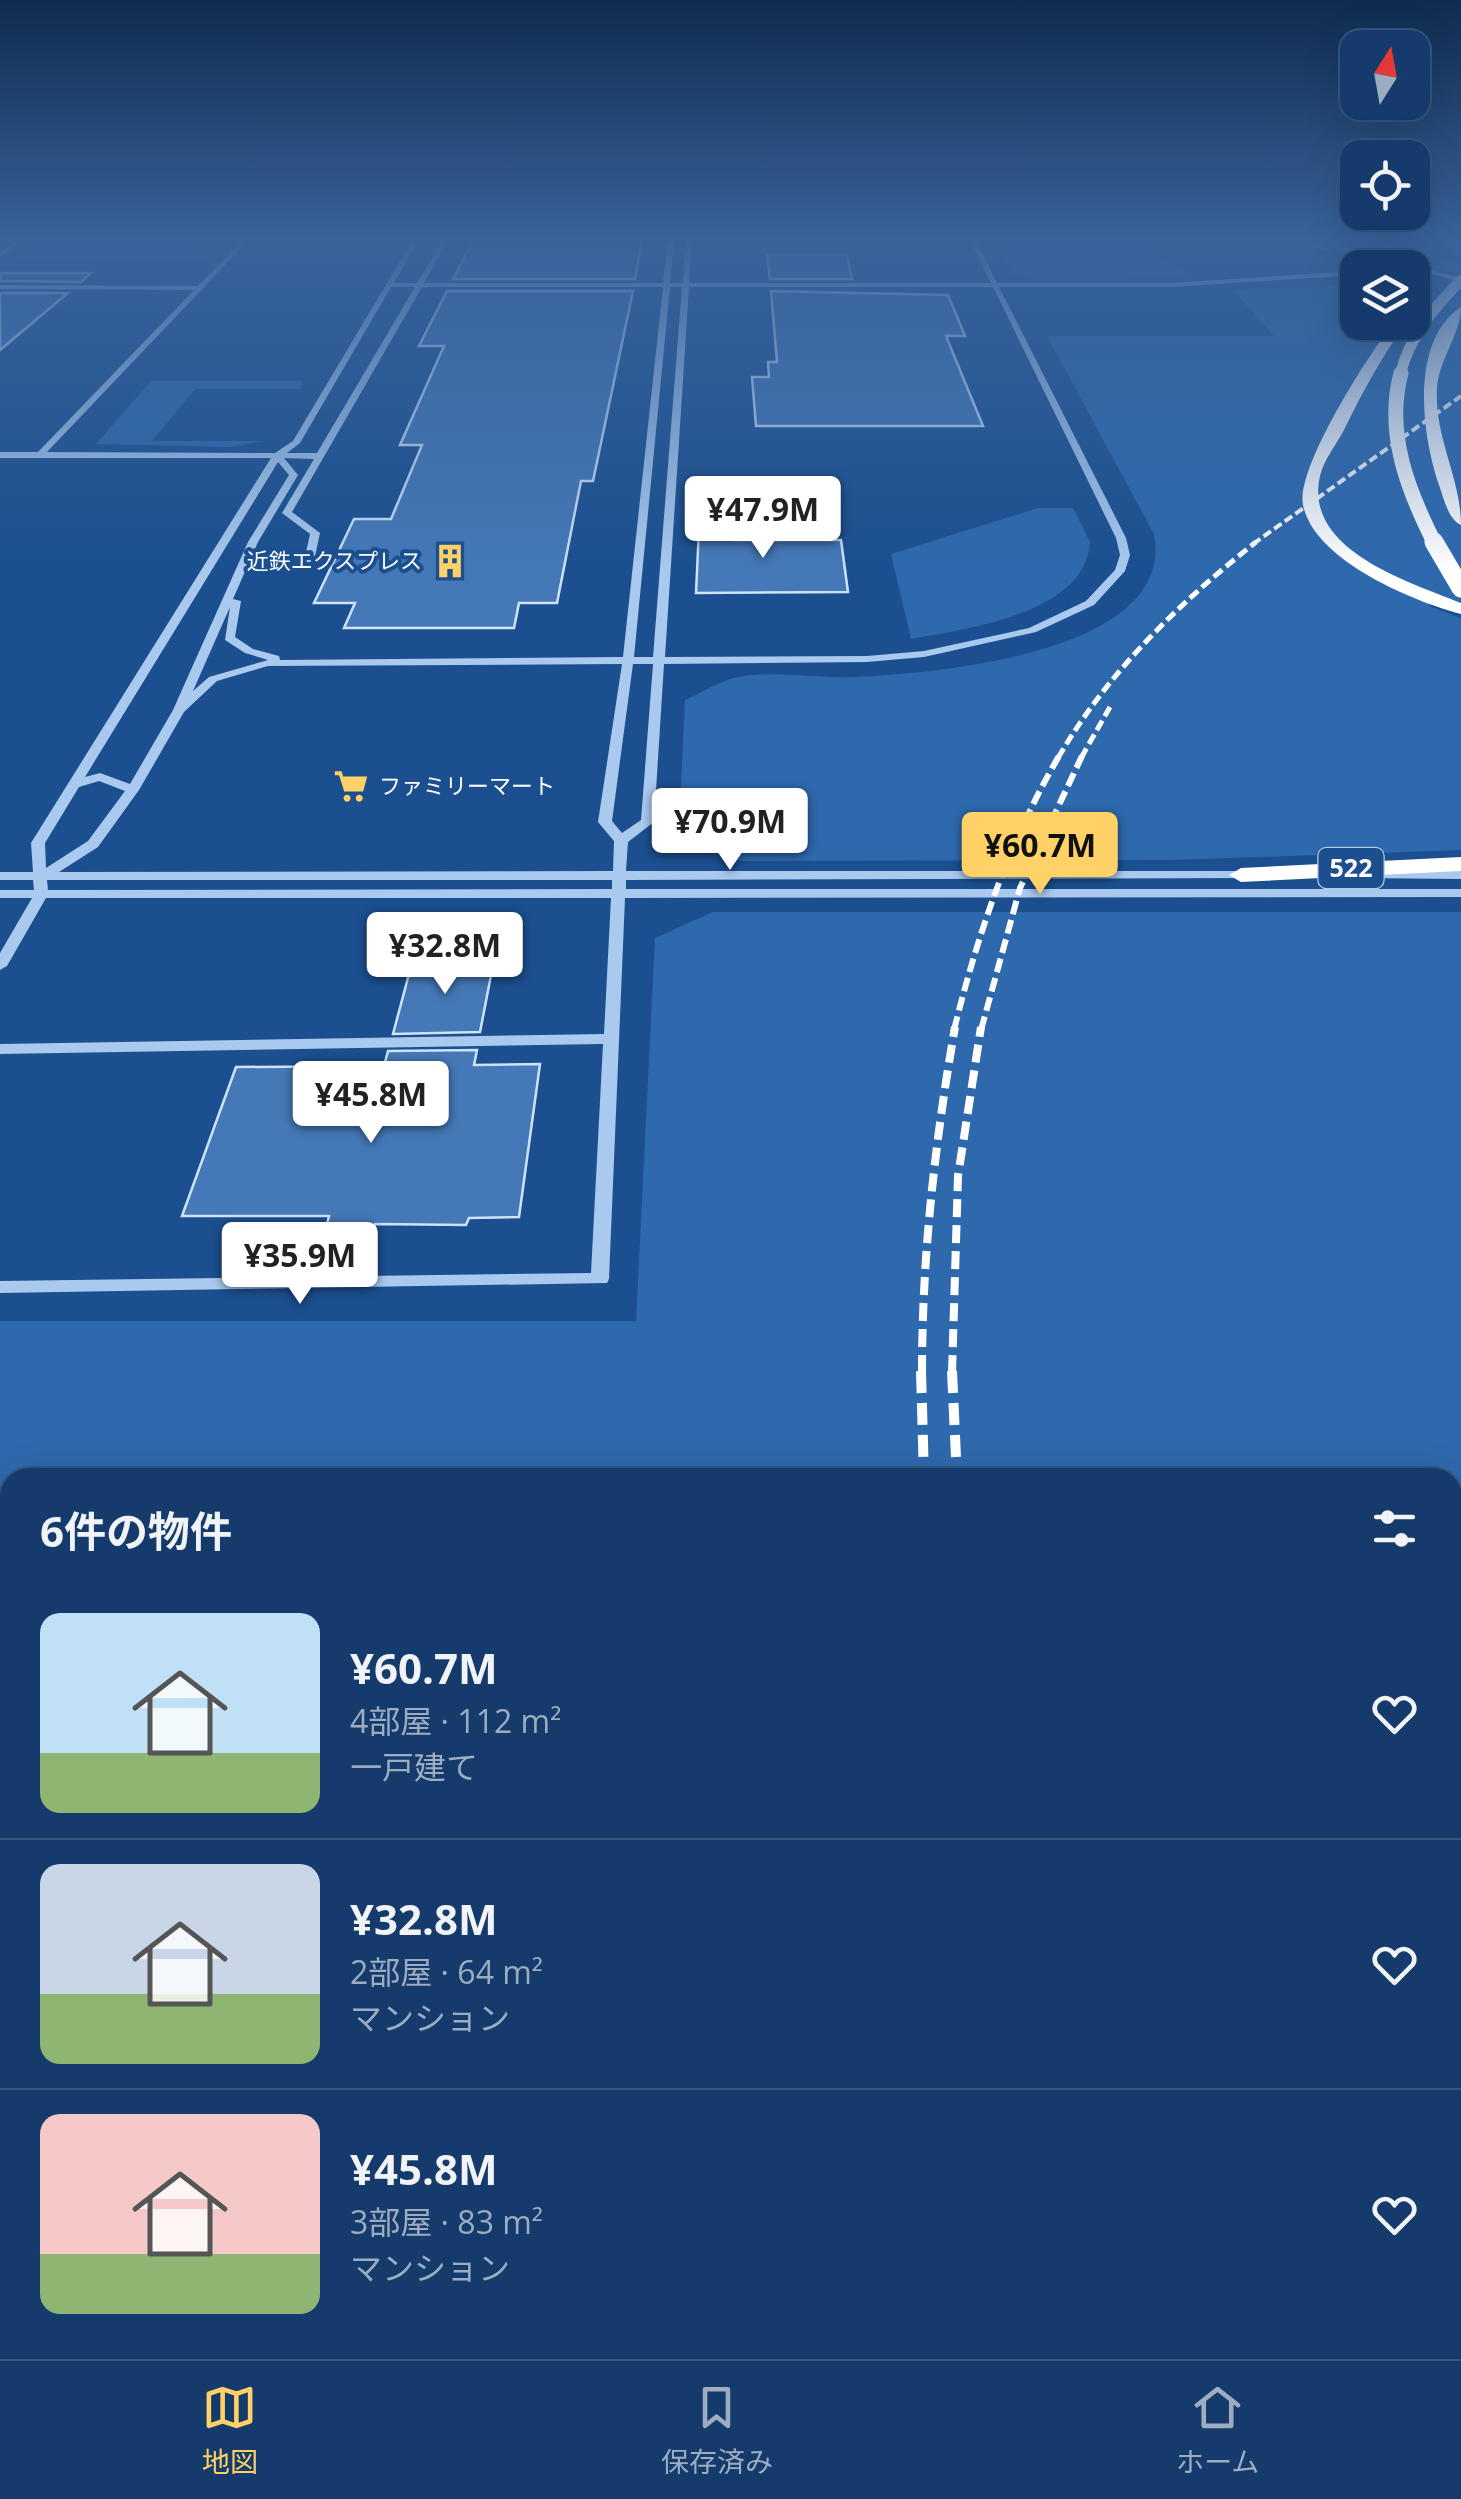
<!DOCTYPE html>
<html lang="ja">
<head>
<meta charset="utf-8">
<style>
	:root { --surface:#143b6b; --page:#1d4271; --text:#f1f3f6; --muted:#9dadc1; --line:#33557e; --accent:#ffd166 }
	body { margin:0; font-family:"Open Sans","Noto Sans JP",sans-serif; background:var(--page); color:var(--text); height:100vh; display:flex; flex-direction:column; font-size:38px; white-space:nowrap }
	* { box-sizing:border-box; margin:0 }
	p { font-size:32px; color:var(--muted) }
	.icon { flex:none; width:55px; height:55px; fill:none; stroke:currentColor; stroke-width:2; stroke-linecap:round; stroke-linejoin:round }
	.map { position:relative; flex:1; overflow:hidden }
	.drawer { position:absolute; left:0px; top:1468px; width:1462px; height:892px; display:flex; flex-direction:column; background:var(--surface); border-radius:30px 30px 0 0; box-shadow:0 10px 40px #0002,0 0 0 2px var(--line) }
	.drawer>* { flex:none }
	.needle { width:65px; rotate:11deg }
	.tools { position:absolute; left:1340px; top:30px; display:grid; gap:20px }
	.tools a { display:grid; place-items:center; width:90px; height:90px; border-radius:20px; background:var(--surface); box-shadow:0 10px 40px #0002,0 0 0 2px var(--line); font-size:50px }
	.price { position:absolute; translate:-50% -85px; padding:0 22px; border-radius:10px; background:#fff; color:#222; font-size:32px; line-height:65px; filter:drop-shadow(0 2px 5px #0008) }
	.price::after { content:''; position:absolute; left:50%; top:60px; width:30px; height:22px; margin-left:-15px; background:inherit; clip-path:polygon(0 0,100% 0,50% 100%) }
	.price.active { background:var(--accent); color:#111 }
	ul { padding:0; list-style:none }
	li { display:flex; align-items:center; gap:30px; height:250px; padding:0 40px }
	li+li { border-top:2px solid var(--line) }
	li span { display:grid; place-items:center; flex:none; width:280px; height:200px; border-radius:20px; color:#555 }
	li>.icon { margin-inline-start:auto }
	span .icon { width:120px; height:120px; fill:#fffc; stroke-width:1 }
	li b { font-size:42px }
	h2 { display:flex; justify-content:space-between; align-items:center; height:120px; padding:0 40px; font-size:42px }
	.dock { display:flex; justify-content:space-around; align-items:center; height:140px; border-top:2px solid var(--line); background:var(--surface); font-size:28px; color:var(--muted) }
	.dock a { display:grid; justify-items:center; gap:5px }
	.dock .active { color:var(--accent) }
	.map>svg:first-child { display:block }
	.green { fill:#2e69ad }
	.building { fill:#4478b7; stroke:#cfe3fa; stroke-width:2.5 }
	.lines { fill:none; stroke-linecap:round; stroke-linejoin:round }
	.minor { fill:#a9c9ee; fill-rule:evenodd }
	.highway { fill:#fff; fill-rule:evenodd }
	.rail-far5 { stroke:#fff; stroke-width:4; stroke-dasharray:9 4; stroke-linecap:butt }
	.rail-far4 { stroke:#fff; stroke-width:5; stroke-dasharray:11 5; stroke-linecap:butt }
	.rail-far3 { stroke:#fff; stroke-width:6; stroke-dasharray:14 6; stroke-linecap:butt }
	.rail-far2 { stroke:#fff; stroke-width:8; stroke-dasharray:18 8; stroke-linecap:butt }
	.rail-far1 { stroke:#fff; stroke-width:10; stroke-dasharray:22 10; stroke-linecap:butt }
	.rail { stroke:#fff; stroke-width:12; stroke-dasharray:29 12; stroke-linecap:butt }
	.highway-bridge-far2 { stroke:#fff; stroke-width:11 }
	.highway-bridge-far1 { stroke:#fff; stroke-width:15 }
	.highway-bridge { stroke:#fff; stroke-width:19 }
	.labels { text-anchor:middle; stroke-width:8; stroke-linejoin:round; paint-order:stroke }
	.far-poi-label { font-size:22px; fill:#fff; stroke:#1b4f8f; text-anchor:end }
	.shield { fill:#1b4f8f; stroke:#bbcadd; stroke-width:2.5 }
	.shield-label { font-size:25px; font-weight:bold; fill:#fff }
</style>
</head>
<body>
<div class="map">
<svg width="1461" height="2359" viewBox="0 0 1461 2359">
	<rect width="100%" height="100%" fill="#1b4f8f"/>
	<path class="green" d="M39,241h184l-21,20 -192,1z
		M995,241h129l78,38 -156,1 -32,-6z
		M1332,241h52l77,23v10z
		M1413,281h13l-8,11 43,5v305l-10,-3 -22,7 32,12v232l-288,10 -433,1 -61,-33 6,-128c16,-7 33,-18 49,-22 34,-9 86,1 122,-1 79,-4 321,-23 298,-143l-107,-198h227l-40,-45 123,-8 1,39h54z
		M151,381h153l-4,8h-105l-43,52h111l-32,6 -135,-3z
		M1038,508h35l17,34c-4,72 -124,87 -179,97l-20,-85z
		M713,912h748v1167h-9v-601h-1442v499h-10v-656h636l19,-383z
		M1453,2191h8v168h-620l14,-9h597z
		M125,2350h484l-8,9h-478z"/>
	<path class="building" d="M473,241h169l-7,38h-182z
		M767,255h80l5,24h-82z
		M0,273h91l-10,9 -81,-1z
		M447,291h186l-40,190h-12l-24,122h-38l-5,25h-170l11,-25h-41l40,-84h37l31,-74h-22l44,-99h-25z
		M771,291l177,4 17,41h-19l37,90h-227l-4,-49h17l-1,-15h9z
		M0,293h68l-68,57z
		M700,506l36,1 -2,33h107l7,52 -152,1z
		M413,959l81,1 -14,72 -87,2z
		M477,1050l-3,15 66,-1 -21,153 -50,1 -3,7 -91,-1 -11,47 -49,1 14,-56h-147l54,-149 148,-1 4,-15z"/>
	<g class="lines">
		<path class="minor" d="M17,241h6l-23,16v-5z
			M242,241h6l-201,211 228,1 18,-12 119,-200h6l-24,42h23l25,-42h6l-24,42h239l5,-42h6l-4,42h13l3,-42h6l-3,42h302l-21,-42h6l21,42h173l188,-12v4l-188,12h-171l127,251 4,17 -5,16 -31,34 -58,27 -112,25 -57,5 -203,2 -10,158 -26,20 -2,29h625l7,4 -2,3 -630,2v9h835v8l-836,1 -16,381 -2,4 -607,10v-12l591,-8 12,-229 -603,10v-10l604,-10 7,-136h-565l-39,68 -7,4v-17l32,-55h-32v-8h34l-1,-10h-33v-8h33l-2,-29 240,-385h-271v-6h38l156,-162 -194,-1v-4l198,1zM391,287h24l-98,166h-30l13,-10zM422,287h241l-40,370 -343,3 -1,-4 -26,-7 -18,-12 6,-36 -8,-2 25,-57 40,-67 -14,-17 30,1 -32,54 28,21 -7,32 5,3 5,-3 7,-33 -28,-21zM670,287h12l-29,370h-19zM689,287h304l123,251 4,17 -5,15 -29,31 -57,27 -105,23 -57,5 -202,1zM278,462l11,13 -41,67 -75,168 -43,74 -30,-11 -15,4zM230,607l-5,33 20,13 23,7 -59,17 -16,14zM622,664l-24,158 16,19 -1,30 -554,1 39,-25 41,-57 45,-78 33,-31 51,-15zM633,664h20l-12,156 -19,13 -10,-12zM99,781l26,10 -37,50 -42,27 -1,-25 34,-56zM47,880h565v9l-564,1z
			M1295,241h8l27,8 -3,2z
			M1313,241h9l139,37v4z
			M1362,871h99v8l-104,-1v-6z
			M1461,2127v30l-9,1v-30z
			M702,2350h38l-4,9h-38z"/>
		<path class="highway" d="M1461,307c0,27 -22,52 -24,81 -3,49 24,90 24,137 -13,-6 -17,-26 -22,-40 -17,-49 -30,-144 22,-178z
			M1394,322h13c-25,34 -44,69 -62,106 -8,16 -21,31 -25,48 -17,74 89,106 141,127v11c-49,-13 -147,-54 -158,-109 -7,-38 66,-151 91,-183z
			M1461,857v14l-220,11 -12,-7 12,-7z"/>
		<path class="rail-far5" d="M1253,544l208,-148"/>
		<path class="rail-far4" d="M1058,758c50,-86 120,-154 198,-216
			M1081,758l29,-51"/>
		<path class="rail-far3" d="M954,1030c24,-97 55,-188 105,-274
			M981,1030l39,-142 62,-132"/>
		<path class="rail-far2" d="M922,1373c0,-117 13,-231 33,-346
			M952,1373l6,-197 23,-149"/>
		<path class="rail-far1" d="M921,1371l3,107
			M952,1371l5,107"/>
		<path class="rail" d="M998,2350l1,9
			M1047,2350l2,9"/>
		<path class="highway-bridge-far2" d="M1400,375c10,-40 33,-66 61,-95"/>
		<path class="highway-bridge-far1" d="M1401,373c-16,60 7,118 34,171"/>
		<path class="highway-bridge" d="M1434,542l27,46"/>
	</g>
	<linearGradient id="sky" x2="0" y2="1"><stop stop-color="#0f2b4f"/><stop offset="0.42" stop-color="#39639b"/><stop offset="1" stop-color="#39639b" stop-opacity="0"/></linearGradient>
	<rect width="1461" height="571" fill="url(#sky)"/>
	<defs>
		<g id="building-bare" transform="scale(2.7)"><path d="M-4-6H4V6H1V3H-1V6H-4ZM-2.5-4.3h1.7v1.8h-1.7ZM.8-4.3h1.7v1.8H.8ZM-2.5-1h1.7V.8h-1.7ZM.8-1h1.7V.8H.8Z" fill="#ffd166" stroke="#1b4f8f" stroke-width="2.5" paint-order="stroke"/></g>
		<g id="supermarket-bare" transform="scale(2.7)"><path d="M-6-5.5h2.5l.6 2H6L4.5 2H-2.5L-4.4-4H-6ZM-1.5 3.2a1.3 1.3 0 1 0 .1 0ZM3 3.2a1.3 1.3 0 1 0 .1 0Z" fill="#ffd166" stroke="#1b4f8f" stroke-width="2.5" paint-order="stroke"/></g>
	</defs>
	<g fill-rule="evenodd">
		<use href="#building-bare" x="450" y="561"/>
		<use href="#supermarket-bare" x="351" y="786"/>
	</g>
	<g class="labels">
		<g class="far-poi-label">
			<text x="422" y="569">近鉄エクスプレス</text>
			<text x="379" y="794" text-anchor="start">ファミリーマート</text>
		</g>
		<rect class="shield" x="1318.5" y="848" width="65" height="40" rx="8"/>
		<g class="shield-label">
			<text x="1351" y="877">522</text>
		</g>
	</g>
</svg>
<div class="tools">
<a><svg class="needle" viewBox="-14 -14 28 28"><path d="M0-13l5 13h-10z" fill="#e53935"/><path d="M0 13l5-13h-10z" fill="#9dadc1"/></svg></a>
<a><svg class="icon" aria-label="locate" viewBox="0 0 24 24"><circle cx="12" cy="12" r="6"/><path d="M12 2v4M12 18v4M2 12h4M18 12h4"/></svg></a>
<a><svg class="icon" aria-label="layers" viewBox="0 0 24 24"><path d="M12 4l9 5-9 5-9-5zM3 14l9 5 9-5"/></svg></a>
</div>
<b class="price" style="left:763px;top:561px">¥47.9M</b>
<b class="price" style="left:730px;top:873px">¥70.9M</b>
<b class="price active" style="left:1040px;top:897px">¥60.7M</b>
<b class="price" style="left:445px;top:997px">¥32.8M</b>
<b class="price" style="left:371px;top:1146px">¥45.8M</b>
<b class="price" style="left:300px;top:1307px">¥35.9M</b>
<section class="drawer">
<h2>6件の物件<svg class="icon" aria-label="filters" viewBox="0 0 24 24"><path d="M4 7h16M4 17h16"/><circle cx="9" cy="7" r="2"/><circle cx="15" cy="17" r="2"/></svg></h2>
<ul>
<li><span style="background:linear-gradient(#bfe0f5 70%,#8fb573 0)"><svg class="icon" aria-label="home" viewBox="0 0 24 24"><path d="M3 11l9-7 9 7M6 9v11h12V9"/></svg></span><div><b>¥60.7M</b><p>4部屋 · 112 m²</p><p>一戸建て</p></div><svg class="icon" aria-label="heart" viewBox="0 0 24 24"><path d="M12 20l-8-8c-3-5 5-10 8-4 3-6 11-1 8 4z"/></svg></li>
<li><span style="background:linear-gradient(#c9d6e8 65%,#8fb573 0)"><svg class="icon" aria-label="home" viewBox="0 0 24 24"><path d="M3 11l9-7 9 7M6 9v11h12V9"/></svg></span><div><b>¥32.8M</b><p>2部屋 · 64 m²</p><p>マンション</p></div><svg class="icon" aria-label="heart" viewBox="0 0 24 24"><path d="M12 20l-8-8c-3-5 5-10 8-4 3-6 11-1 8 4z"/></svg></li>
<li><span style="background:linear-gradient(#f6c9c9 70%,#8fb573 0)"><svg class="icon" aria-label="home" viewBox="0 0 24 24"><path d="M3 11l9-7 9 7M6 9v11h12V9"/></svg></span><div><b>¥45.8M</b><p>3部屋 · 83 m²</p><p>マンション</p></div><svg class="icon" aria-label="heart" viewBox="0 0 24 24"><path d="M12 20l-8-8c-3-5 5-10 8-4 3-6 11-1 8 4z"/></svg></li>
</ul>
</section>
</div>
<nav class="dock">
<a class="active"><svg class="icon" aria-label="map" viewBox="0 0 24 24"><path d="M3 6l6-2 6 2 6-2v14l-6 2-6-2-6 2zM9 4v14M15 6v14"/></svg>地図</a>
<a><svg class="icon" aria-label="saved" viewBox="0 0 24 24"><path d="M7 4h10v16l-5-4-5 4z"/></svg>保存済み</a>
<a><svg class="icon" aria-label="home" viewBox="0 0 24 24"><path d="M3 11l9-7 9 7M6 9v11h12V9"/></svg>ホーム</a>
</nav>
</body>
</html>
